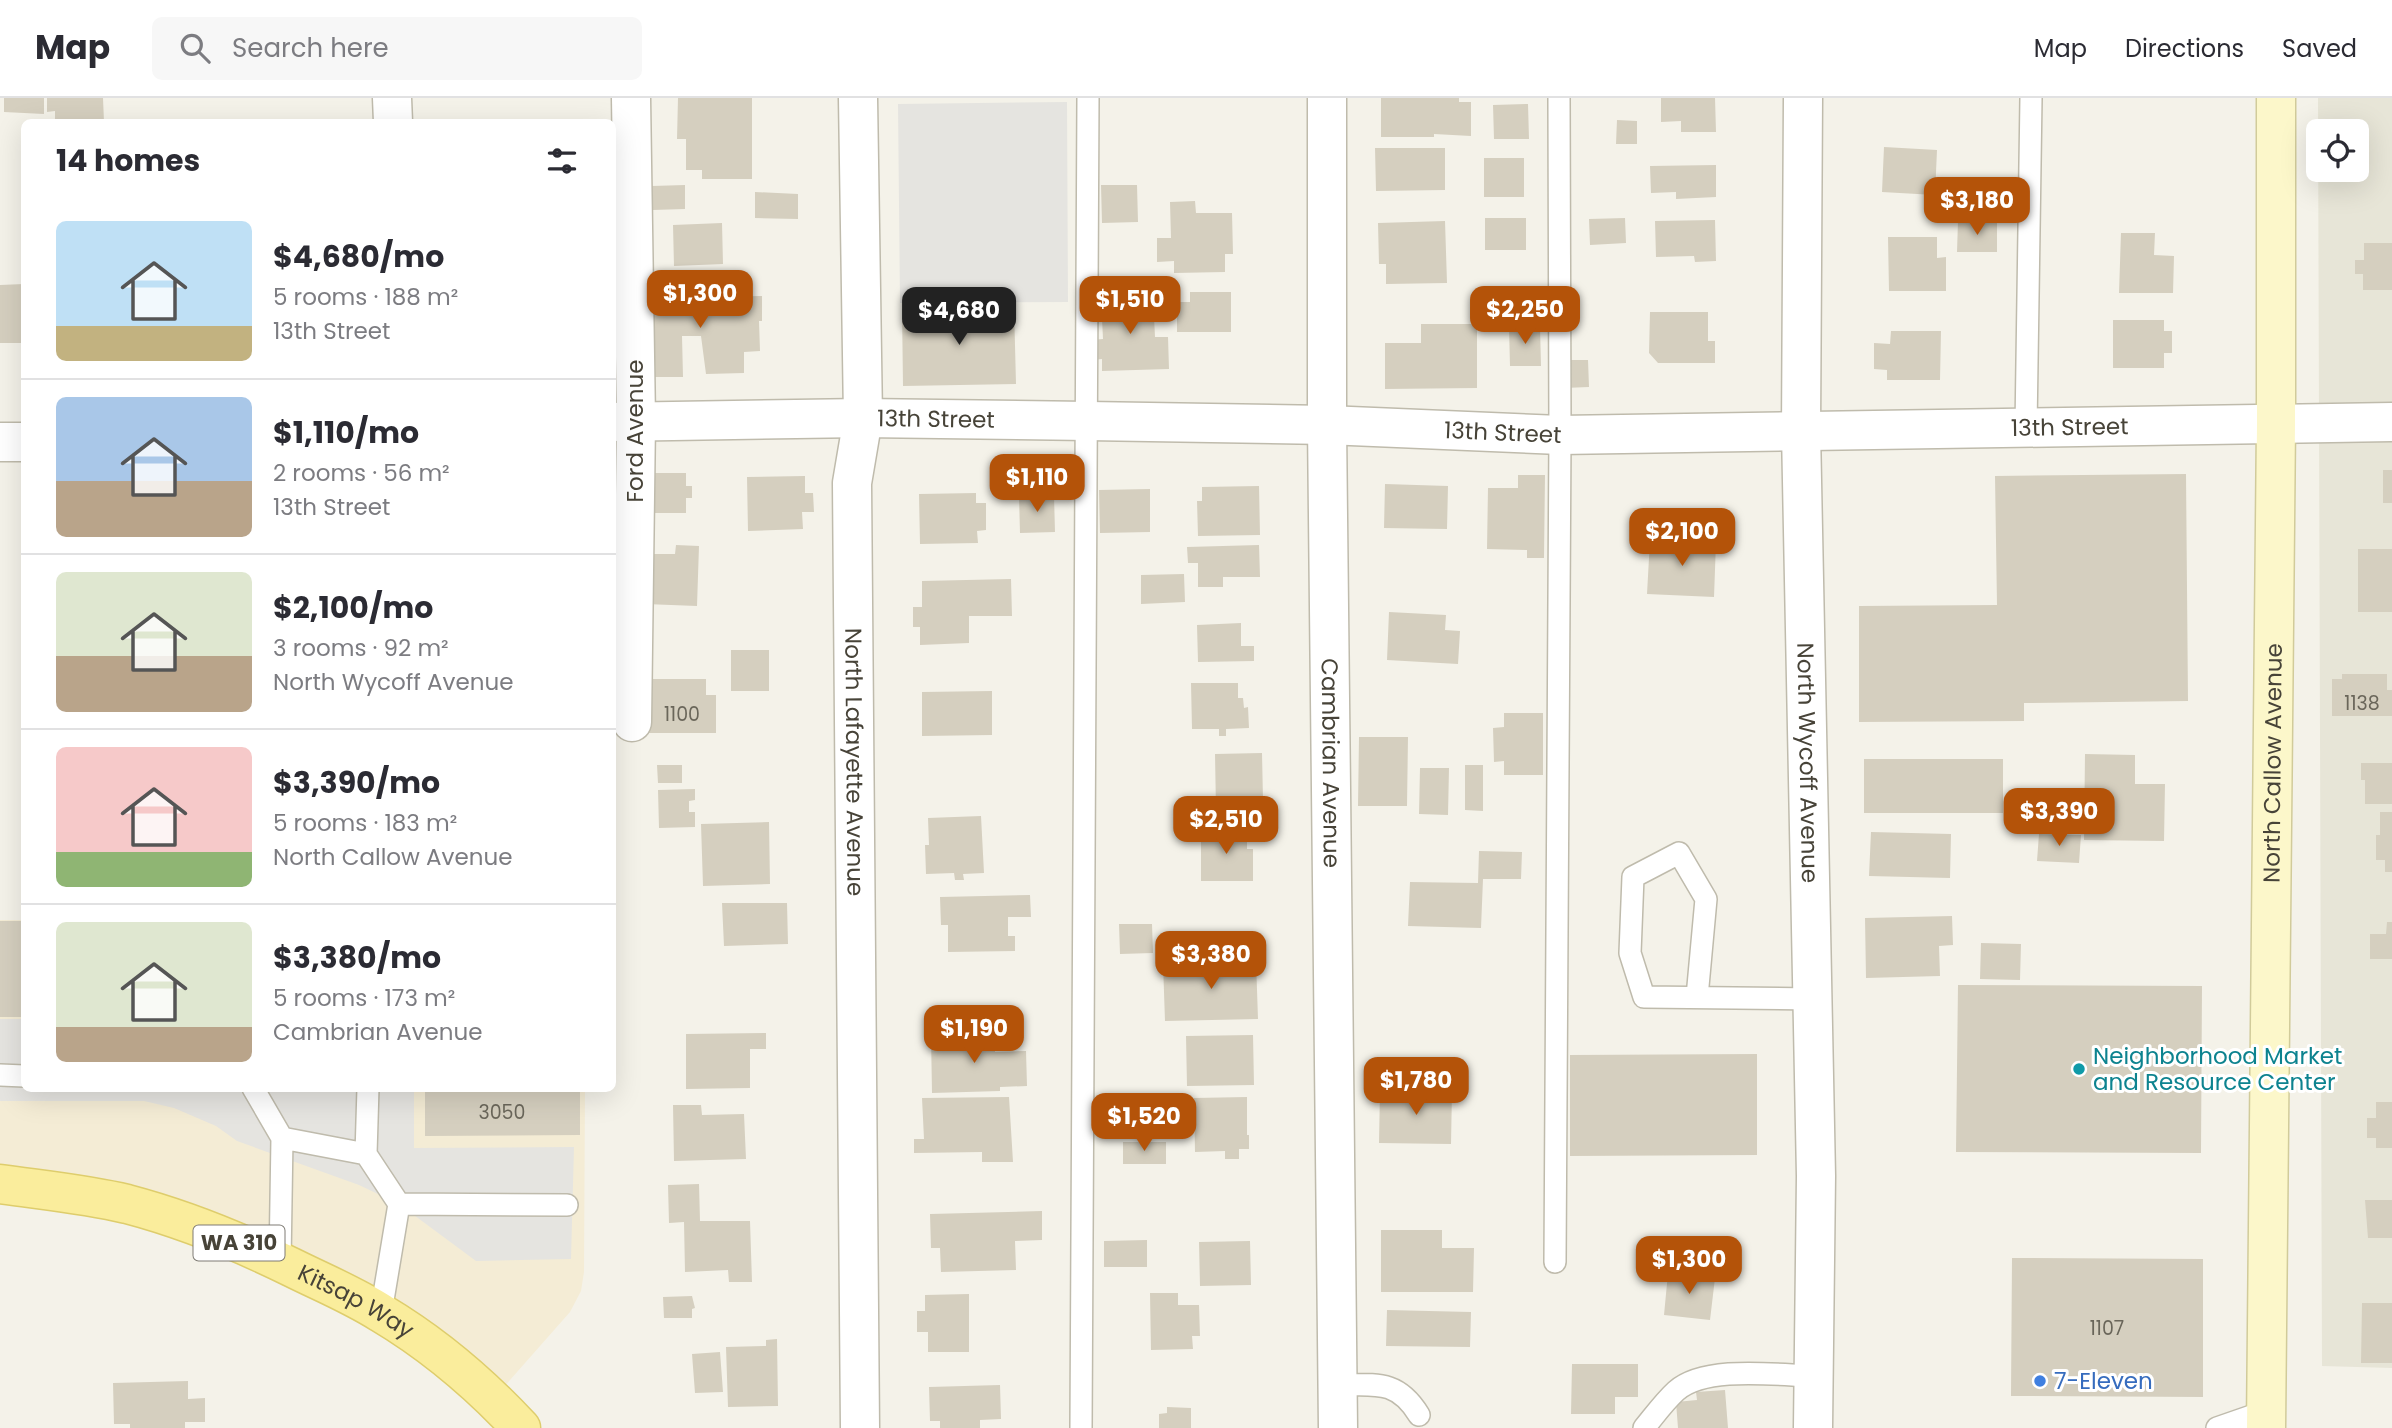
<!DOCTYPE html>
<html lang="en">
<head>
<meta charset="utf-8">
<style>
	:root { --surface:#fff; --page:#f7f7f7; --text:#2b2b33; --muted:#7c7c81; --line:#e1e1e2; --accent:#b45309 }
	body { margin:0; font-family:Poppins,sans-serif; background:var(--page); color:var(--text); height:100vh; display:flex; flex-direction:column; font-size:26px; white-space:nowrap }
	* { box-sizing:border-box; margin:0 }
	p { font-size:23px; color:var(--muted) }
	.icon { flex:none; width:38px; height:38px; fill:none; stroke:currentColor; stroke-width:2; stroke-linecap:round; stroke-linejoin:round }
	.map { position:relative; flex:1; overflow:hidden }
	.panel { position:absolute; left:21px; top:21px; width:595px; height:973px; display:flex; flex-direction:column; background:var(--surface); border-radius:10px; box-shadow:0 7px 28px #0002 }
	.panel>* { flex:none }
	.fabs { position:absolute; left:2306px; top:21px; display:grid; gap:14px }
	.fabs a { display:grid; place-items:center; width:63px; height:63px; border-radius:10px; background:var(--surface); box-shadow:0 7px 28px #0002; font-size:35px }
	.price { position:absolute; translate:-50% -60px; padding:0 16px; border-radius:14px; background:var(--accent); color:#fff; font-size:23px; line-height:46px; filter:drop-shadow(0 2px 4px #0008) }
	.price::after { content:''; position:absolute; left:50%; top:42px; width:21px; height:16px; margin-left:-10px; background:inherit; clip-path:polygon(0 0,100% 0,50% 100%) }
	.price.current { background:#222; color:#fff }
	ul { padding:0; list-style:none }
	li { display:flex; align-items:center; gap:21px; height:175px; padding:0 35px }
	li+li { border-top:2px solid var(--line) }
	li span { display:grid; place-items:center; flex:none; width:196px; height:140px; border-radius:10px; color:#555 }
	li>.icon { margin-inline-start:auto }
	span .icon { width:84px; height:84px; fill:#fffc; stroke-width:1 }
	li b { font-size:30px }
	h2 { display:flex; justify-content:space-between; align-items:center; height:84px; padding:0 35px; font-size:30px }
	header { display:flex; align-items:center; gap:42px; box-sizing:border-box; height:98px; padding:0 35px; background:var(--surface); border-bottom:2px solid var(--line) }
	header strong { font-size:33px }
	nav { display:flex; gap:38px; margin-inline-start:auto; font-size:24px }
	.search { width:490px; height:63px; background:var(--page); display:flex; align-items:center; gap:18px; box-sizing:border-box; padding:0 24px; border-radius:10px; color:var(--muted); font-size:26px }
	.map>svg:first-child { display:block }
	.residential { fill:#e7e5d7; fill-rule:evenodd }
	.commercial { fill:#f4ecd5 }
	.parking { fill:#e5e4e0 }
	.building { fill:#d5cfbf }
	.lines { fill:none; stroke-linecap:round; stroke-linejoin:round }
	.lane-casing { stroke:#bfbbac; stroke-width:24 }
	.street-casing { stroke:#bfbbac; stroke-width:41 }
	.secondary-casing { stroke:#d1cb9a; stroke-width:41 }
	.primary-casing { stroke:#decd6c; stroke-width:41 }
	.lane { stroke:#fff; stroke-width:21 }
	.street { stroke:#fff; stroke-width:38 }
	.secondary { stroke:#fcf7ca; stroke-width:38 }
	.primary { stroke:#faed9c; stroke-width:38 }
	.culture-dot { fill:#0f9aa8; stroke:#fff; stroke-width:2.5 }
	.shop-dot { fill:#3f7fe0; stroke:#fff; stroke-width:2.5 }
	.labels { text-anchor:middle; stroke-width:6; stroke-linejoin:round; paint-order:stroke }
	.number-label { font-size:19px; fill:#6a665a }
	.shield { fill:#fff; stroke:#7e7b74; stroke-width:2 }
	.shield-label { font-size:21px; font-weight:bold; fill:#474338 }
	.street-label { font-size:23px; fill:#474338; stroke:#fff }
	.culture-label { font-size:23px; fill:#0d838f; stroke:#fff; text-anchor:start }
	.shop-label { font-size:23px; fill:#366cbe; stroke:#fff; text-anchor:start }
</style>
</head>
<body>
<header>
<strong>Map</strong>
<div class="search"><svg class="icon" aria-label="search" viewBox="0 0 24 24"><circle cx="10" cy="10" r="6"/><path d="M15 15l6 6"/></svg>Search here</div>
<nav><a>Map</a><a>Directions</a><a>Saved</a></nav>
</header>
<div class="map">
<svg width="2392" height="1330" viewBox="0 0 2392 1330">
	<rect width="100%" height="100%" fill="#f4f2e9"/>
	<path class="residential" d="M2318,0h74v1270l-70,-2zM2319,33h38v39h-38z"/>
	<path class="commercial" d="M0,822h24v168l561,1 -1,183 -3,19 -11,21 -68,77 -70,-61 -432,-155z"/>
	<path class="parking" d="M1067,4l1,200 -168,1 -2,-199z
		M0,921h24v69l390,1v59l160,-1 -3,112 -95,2 -77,-57 -40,-19 -122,-44 -21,-15 -42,-18 -30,-7h-144z"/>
	<path class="building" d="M4,0h40v16l-40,-2z
		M47,0h56l1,24h-49v-11l-8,1z
		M678,0h74v81h-50v-9h-16v-31h-9z
		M1381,0h78v4h12v34l-37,-2v3h-53z
		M1661,0h54l1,34h-35v-11l-20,1z
		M1528,6l1,35h-35l-1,-34z
		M1617,22l20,1v23h-21z
		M1884,49l53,3 -2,45 -53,-3z
		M1375,50h70v42l-69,1z
		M1484,60h40v39h-40z
		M1716,67v32l-40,2v-7l-25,1 -1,-27z
		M685,87v24l-32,1 -1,-24z
		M1101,87h36l1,37 -36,1z
		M755,94l43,2v25l-43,-1z
		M1195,103l1,12h36l1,41h-8v18l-51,1v-12l-17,1v-24h14l-1,-36z
		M1485,120h41v32h-41z
		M1625,120l1,25 -36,2 -1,-26z
		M1715,122l1,41 -21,1 -1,-6 -38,1 -1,-36z
		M1445,123l2,62 -61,1v-20h-7l-1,-41z
		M1958,123h39v31h-40z
		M722,125l1,41 -49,2 -1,-41z
		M2121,135h34l-1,22 20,1 -1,37h-54z
		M1888,139h49v21l9,-1v34h-57z
		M2364,145h28v47h-29v-16h-8v-14h9z
		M24,186v59h-24v-58z
		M676,190h29v9l57,-1v25h-3l1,30 -16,1v21l-38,1 -5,-38h-19l1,41h-37l-2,-85 32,-1z
		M1190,194h41v40h-54v-30h13z
		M1153,198l2,41h13l1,32 -67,2v-12l-10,1 -1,-20 12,-1 -2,-41z
		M1014,209l2,77 -113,2 -1,-77z
		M1650,214h58v29h7v22h-57l-9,-10z
		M2113,222h51v11h8v22h-8v15h-51z
		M1421,226h56v64l-92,1v-46h36z
		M1509,229h31l1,39h-31z
		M1891,233h50l-1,49h-53v-10l-13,-1v-26l16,1z
		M1564,262h24l1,27 -25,1z
		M2383,372h9v33h-9z
		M651,375h35v13h6v12h-6v15h-35z
		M2186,376l2,227 -164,2v18l-165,1v-116l138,-1 -2,-129z
		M1518,377h27l-1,83h-17v-8l-40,-1 1,-61h30z
		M805,378v17h8l1,19h-12l1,17 -55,2 -1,-54z
		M1385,386l63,2 -1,43 -63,-1z
		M1259,388l1,49 -62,1 -1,-35h5v-14z
		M1150,391v43l-50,1 -1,-43z
		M976,395v10h10v27l-9,1 1,12 -58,1 -1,-50z
		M1054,397l1,37 -35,1 -1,-37z
		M1650,442l66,2 -2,55 -67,-3z
		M676,447l23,1 -2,60 -52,-2 2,-50h28z
		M1259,447l1,32h-37v10h-25v-24h-10l-1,-16z
		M2358,451h34v63h-34z
		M1184,476l1,28 -44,2v-29z
		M1011,481l1,37h-43v27l-49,2v-18h-7v-20h9v-26z
		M1389,514l57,3 -1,15 15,1 -2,33 -71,-4z
		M1241,525v23h13v15l-56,1 -1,-37z
		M731,552h38v41h-38z
		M2342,576h45v16h5v26h-60v-37h10z
		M648,581h58v16h10v38h-68z
		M1191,585h47v15h5l1,10 4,-1 1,21 -23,1v7h-7v-7h-27z
		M992,593v44l-70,1v-44z
		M1504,615h39v62h-39v-14l-10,1 -1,-34 11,-1z
		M1359,639h49l-1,69h-49z
		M1262,655l1,47h-23v10h-24l-1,-56z
		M2085,656l50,1v29h30l-1,57 -80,-1z
		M1864,661h139v54h-139z
		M2361,665h31v41h-27v-24h-4z
		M657,667h25v18h-24z
		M1465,667h18v46l-18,-1z
		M1420,670h29l-1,47 -29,-1z
		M695,691v11l-6,1v11h6v15l-36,1 -1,-38z
		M2380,714h12v60h-7v-12h-9v-25h4z
		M981,718l3,57 -21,1 1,6h-9l-1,-7 -28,1 -1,-29h4l-1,-27z
		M769,724l1,62 -67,2 -2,-62z
		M1201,732h46v19h6v32h-52z
		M1871,734l80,2 -1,44 -81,-2z
		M2039,736l42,1 -2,28 -42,-2z
		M1479,753l43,1 -1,27h-38l-2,49 -73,-2 2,-44 68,1z
		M1030,797l1,22h-23v19h7v15l-67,1v-27h-7l-1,-28z
		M722,805h65l1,41 -64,2z
		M1952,818l1,29 -14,1 1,30 -74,2 -1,-60z
		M0,823h24v96h-24z
		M2387,824h5v37h-22v-25h16z
		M1119,826h33l1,29 -33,1z
		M1981,845l40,1 -1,36 -40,-1z
		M1256,862l2,59 -93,2 -2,-58z
		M1958,887l244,1 -1,167 -245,-1z
		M766,935v16h-16v39l-64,1v-55z
		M995,936v18l31,-1 1,35 -27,1v4l-68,2 -1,-58z
		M1253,937l1,50 -67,1 -1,-50z
		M1757,956v101l-187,1v-101z
		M425,990h155v47l-155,1z
		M1380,992l72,1 -1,53 -72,-1z
		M1009,999l4,65h-31v-10l-68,1v-14h10l-2,-41z
		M1247,999v38h2v14h-10v10h-14v-8l-30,1 -1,-54z
		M2376,1004h16v46h-16v-10h-9v-20h9z
		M673,1007h28l1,10 42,-1 2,45 -72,2z
		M1123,1044h43v22h-43z
		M699,1086l1,37h50l2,61h-23l-1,-12 -43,2 -1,-50 -15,1 -1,-38z
		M2365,1102h27v38h-24z
		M1042,1113v29l-27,1 1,29 -75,2 -1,-24h-9l-1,-34z
		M1381,1132h61v18h32l-1,44h-92z
		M1147,1142v27h-43v-26z
		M1250,1143l1,44 -51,1 -1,-44z
		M2012,1160l191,1v138l-192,-1z
		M1668,1175l47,5 -5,42 -46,-5z
		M1150,1195h28v12h21l1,31h-8l1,13 -42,1z
		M969,1196v58h-41v-20h-11v-21h8v-16z
		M692,1198l3,12 -3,1v9h-28l-1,-21z
		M2362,1205h30v60h-31z
		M1387,1212l84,2 -1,35 -84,-1z
		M777,1241l1,67 -50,1 -2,-60 40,-1v-6z
		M720,1254l3,40 -28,1 -3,-39z
		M1572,1266h66v33h-23v17h-44z
		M188,1283v18l17,-1v24h-20v6h-55v-4h-16l-1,-41z
		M1000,1287l1,34 -21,1v8h-40v-7h-10l-1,-34z
		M1725,1292l3,38h-50l-2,-26 21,-2 -1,-8z
		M1167,1309l24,1v20h-32v-14l8,-1z"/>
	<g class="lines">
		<g class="lane-casing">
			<path id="lane" d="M2026,330l5,-330
				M1697,899l9,-98 -27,-46 -46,24 -3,76 14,44 169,2
				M0,977l24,1
				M253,990l29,50 -2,124
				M368,990l-2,66 33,50 -18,108
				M282,1040l84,16
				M399,1106l168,1
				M1555,1164l5,-827 -1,-337
				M1338,1287c37,0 59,-6 81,30
				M1081,1330l7,-1330
				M1644,1330c10,-12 20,-26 32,-37 29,-26 101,-16 138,-15
				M2217,1330l49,-17"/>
		</g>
		<g class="street-casing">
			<g id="street">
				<path d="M392,0l1,24"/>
				<path d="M631,0l5,322 -4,302"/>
				<path id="s1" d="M858,0l5,320 -11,65 8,945"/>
				<path id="s2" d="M1327,0v327l11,1003"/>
				<path id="s3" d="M1803,0l-2,333 15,745 -3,252"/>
				<path id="s4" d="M612,324l251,-4 225,3 239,4 233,10 832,-13"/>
				<path d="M0,344h24"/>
			</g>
		</g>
		<g class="secondary-casing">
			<g id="secondary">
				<path id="s5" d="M2266,1330l10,-1004v-326"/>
			</g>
		</g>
		<g class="primary-casing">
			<g id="primary">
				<path id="s6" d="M0,1086c42,6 85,10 127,20 57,15 111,37 164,63 30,15 62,28 90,46 52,31 99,71 140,115"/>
			</g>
		</g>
		<use href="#lane" class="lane"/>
		<use href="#street" class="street"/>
		<use href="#secondary" class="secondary"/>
		<use href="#primary" class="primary"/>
	</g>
	<circle class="culture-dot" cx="2079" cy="971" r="7"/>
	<circle class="shop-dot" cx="2040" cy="1283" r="7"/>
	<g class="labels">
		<g class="number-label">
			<text x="2362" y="612">1138</text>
			<text x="682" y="623">1100</text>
			<text x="502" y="1021">3050</text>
			<text x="2107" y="1237">1107</text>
		</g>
		<rect class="shield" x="193.5" y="1127.5" width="91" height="35" rx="5"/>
		<g class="shield-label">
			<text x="239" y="1152">WA 310</text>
		</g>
		<g class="street-label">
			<text dy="8" stroke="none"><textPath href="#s4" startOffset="324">13th Street</textPath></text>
			<text dy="8" stroke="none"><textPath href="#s4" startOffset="1458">13th Street</textPath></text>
			<text transform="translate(635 333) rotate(-90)" y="8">Ford Avenue</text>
			<text dy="8" stroke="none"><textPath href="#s4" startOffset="891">13th Street</textPath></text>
			<text dy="8" stroke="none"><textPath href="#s1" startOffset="665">North Lafayette Avenue</textPath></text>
			<text dy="8" stroke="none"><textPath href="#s2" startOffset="665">Cambrian Avenue</textPath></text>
			<text dy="8" stroke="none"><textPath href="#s3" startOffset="665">North Wycoff Avenue</textPath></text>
			<text dy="8" stroke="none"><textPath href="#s5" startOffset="665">North Callow Avenue</textPath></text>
			<text dy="8" stroke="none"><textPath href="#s6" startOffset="378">Kitsap Way</textPath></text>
		</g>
		<g class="culture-label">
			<text x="2093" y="966">Neighborhood Market<tspan x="2093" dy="26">and Resource Center</tspan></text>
		</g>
		<g class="shop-label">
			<text x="2054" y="1291">7-Eleven</text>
		</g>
	</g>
</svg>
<div class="fabs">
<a><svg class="icon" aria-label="locate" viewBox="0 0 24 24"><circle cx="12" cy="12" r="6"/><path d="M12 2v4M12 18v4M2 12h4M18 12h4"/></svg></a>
</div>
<b class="price" style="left:1977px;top:139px">$3,180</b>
<b class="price" style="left:700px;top:232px">$1,300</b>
<b class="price" style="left:1130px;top:238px">$1,510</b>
<b class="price" style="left:1525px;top:248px">$2,250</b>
<b class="price current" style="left:959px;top:249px">$4,680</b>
<b class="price" style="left:1037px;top:416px">$1,110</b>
<b class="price" style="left:1682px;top:470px">$2,100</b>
<b class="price" style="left:2059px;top:750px">$3,390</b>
<b class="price" style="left:1226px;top:758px">$2,510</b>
<b class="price" style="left:1211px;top:893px">$3,380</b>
<b class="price" style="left:974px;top:967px">$1,190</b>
<b class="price" style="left:1416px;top:1019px">$1,780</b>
<b class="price" style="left:1144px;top:1055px">$1,520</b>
<b class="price" style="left:1689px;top:1198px">$1,300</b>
<section class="panel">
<h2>14 homes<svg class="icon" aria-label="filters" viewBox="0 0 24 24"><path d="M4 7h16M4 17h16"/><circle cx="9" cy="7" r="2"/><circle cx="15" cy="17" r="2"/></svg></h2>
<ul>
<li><span style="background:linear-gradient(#bfe0f5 75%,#c2b280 0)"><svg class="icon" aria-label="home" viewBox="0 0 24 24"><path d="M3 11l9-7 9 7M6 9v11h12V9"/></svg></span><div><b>$4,680/mo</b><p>5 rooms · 188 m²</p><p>13th Street</p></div></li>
<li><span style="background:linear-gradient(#a9c7e8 60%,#b9a48a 0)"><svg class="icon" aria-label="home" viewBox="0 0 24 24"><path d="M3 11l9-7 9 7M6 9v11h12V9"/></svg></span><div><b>$1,110/mo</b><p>2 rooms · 56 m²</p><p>13th Street</p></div></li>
<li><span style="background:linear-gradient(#dfe7d0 60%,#b9a48a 0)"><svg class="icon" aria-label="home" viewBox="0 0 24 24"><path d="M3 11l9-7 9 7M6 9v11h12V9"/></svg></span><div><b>$2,100/mo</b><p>3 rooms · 92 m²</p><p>North Wycoff Avenue</p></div></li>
<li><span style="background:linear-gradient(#f6c9c9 75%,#8fb573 0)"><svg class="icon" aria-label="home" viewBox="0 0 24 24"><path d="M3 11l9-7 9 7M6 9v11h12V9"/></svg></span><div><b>$3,390/mo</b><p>5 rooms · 183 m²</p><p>North Callow Avenue</p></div></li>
<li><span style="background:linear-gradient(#dfe7d0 75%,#b9a48a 0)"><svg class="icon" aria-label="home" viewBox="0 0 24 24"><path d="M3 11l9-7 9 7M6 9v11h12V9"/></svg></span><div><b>$3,380/mo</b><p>5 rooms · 173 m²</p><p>Cambrian Avenue</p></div></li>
</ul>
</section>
</div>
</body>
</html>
